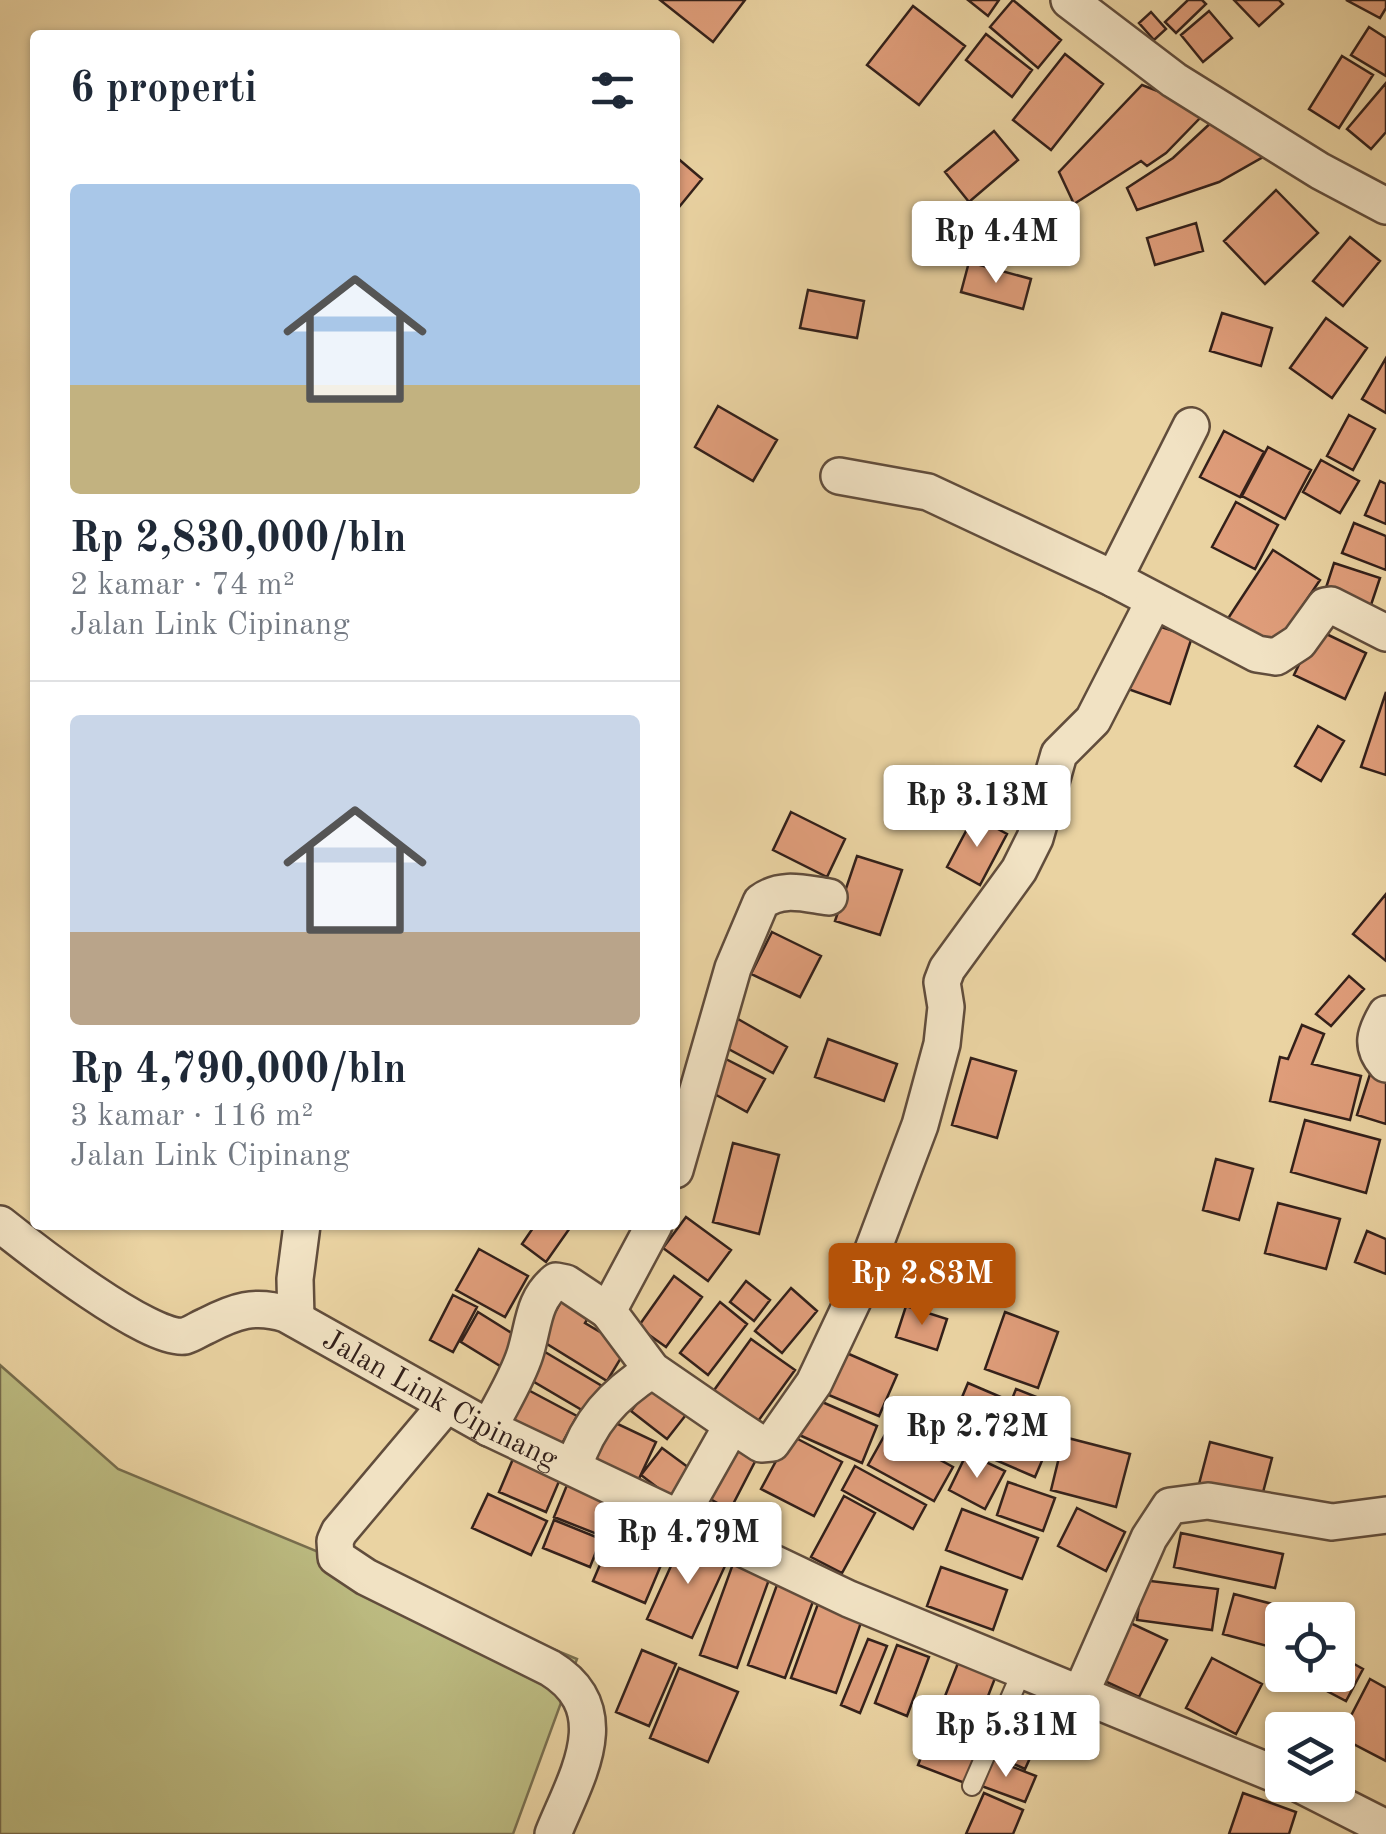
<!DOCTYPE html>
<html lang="id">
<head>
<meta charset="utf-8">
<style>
	:root { --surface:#fff; --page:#f2f2f3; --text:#1f2937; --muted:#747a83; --line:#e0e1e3; --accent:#b45309 }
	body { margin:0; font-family:"Old Standard TT",serif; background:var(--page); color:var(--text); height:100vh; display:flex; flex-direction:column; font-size:38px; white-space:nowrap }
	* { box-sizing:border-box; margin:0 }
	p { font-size:32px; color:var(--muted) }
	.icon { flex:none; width:55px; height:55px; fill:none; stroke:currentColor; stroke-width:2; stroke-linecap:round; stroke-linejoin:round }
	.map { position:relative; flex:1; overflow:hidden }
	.details { position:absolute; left:30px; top:30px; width:650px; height:1200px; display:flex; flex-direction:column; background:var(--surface); border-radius:10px; box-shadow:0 2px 8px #0004 }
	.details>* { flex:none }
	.controls { position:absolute; left:1265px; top:1602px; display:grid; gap:20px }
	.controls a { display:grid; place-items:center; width:90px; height:90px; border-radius:10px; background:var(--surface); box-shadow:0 2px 8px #0004; font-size:50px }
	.price { position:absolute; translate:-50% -85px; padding:0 22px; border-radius:10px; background:#fff; color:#222; font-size:32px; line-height:65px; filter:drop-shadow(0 2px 5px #0008) }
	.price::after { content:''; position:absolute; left:50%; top:60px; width:30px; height:22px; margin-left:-15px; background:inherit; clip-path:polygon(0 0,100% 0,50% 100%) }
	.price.selected { background:var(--accent); color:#fff }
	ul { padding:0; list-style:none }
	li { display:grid; align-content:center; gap:20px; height:530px; padding:0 40px }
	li+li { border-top:2px solid var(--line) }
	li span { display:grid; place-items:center; height:310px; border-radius:10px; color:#555 }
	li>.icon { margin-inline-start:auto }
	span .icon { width:180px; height:180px; fill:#fffc; stroke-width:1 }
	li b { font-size:42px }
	h2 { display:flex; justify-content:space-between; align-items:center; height:120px; padding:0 40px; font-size:42px }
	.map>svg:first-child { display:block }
	.green { fill:#bcbb81; stroke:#786e4e; stroke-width:2.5 }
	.building { fill:#df9d7a; stroke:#33201a; stroke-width:2.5 }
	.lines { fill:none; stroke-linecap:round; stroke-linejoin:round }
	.service-casing { stroke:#614d3c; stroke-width:22 }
	.minor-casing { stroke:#614d3c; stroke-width:40 }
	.service { stroke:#f1e2c3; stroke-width:18 }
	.minor { stroke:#f1e2c3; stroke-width:35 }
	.labels { text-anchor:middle; stroke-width:9; stroke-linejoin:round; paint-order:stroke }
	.street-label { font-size:30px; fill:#33201a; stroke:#f1e2c3 }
</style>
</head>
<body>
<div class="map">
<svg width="1386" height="1834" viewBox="0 0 1386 1834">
	<rect width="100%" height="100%" fill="#ead3a2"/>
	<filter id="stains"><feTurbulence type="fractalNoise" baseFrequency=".002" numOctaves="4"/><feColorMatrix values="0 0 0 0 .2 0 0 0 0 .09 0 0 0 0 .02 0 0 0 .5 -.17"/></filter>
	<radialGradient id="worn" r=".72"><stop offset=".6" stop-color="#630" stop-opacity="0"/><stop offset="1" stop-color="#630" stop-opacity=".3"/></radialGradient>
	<path class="green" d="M0,1365l118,104 459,190 -64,175h-513z"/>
	<path class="building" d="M660,0h85l-32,42z
		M968,0h31l-11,16z
		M1013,0l48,40 -23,28 -48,-41z
		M1188,0h14l4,4 -30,29 -11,-11z
		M1234,0h45l4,4 -24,22z
		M1346,0h40v8l-6,10z
		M913,6l52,40 -46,59 -52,-40z
		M1209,11l23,27 -29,24 -22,-27z
		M1151,12l15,17 -12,11 -15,-17z
		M1369,27l17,11v38l-35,-21z
		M986,34l46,36 -20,27 -46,-37z
		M1065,54l38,30 -52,66 -38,-30z
		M1342,56l31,19 -34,53 -30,-19z
		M1386,83v49l-15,17 -24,-20z
		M1142,85l26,10 33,22 -35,36 -19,13 -6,-5 -67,43 -15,-32z
		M1215,119l48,38 -44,25 -82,28 -10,-22 46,-30z
		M994,131l24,29 -49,42 -24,-30z
		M675,156l27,23 -27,33z
		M1276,190l42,43 -53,51 -41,-43z
		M1196,223l7,28 -48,14 -8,-27z
		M1350,237l30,24 -37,45 -30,-25z
		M969,262l62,17 -8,30 -62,-17z
		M808,290l56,11 -7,37 -57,-10z
		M1222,313l50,15 -11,38 -51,-15z
		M1326,318l41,30 -35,50 -42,-30z
		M1386,358v55l-24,-14z
		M718,406l59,34 -24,41 -58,-34z
		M1349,415l26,14 -22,41 -26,-14z
		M1224,431l40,21 -24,45 -40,-20z
		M1268,447l43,23 -26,49 -43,-23z
		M1321,460l38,21 -19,32 -37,-21z
		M1380,481l6,3v40l-21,-9z
		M1236,502l42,23 -23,44 -43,-22z
		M1354,523l32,13v34l-44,-17z
		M1273,550l47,30 -47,70 -46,-30z
		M1334,563l46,15 -10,30 -46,-14z
		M1149,623l43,14 -22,67 -42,-15z
		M1316,629l50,24 -21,46 -51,-24z
		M1386,692v83l-25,-8z
		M1318,726l26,15 -23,40 -26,-15z
		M791,812l54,27 -18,38 -54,-27z
		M974,816l33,18 -27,51 -33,-18z
		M857,856l45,14 -22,65 -45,-14z
		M1386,894v67l-33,-27z
		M772,932l49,24 -21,41 -49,-23z
		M1349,976l15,13 -33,37 -15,-12z
		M738,1019l49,28 -14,26 -50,-27z
		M1302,1025l22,9 -12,30 49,12 -11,44 -80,-19 10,-44 8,2z
		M828,1039l69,25 -13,37 -69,-24z
		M718,1055l47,24 -18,33 -45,-25z
		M971,1058l45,13 -19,67 -45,-13z
		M1370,1074l16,5v45l-29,-9z
		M1305,1120l75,20 -14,53 -75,-21z
		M733,1143l46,12 -20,79 -46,-12z
		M1216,1159l37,10 -14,51 -36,-10z
		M1278,1203l62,16 -14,50 -61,-16z
		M686,1217l45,33 -23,31 -45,-33z
		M535,1225h37l-26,37 -24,-18z
		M1367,1231l19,8v35l-31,-12z
		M479,1249l49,27 -23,41 -49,-27z
		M886,1256l40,12 -8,28 -41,-12z
		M674,1276l28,21 -36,50 -28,-20z
		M746,1281l24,19 -16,21 -24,-19z
		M791,1288l26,23 -35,42 -27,-22z
		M568,1290l27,16 -10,17 42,25 -20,33 -68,-42z
		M453,1295l24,12 -24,45 -23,-12z
		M720,1302l27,22 -39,51 -28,-22z
		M906,1306l41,13 -10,31 -41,-13z
		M478,1312l45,28 -18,29 -44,-27z
		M1005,1312l53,20 -20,56 -53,-19z
		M751,1339l44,31 -39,54 -44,-31z
		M540,1349l62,37 -15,27 -63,-37z
		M842,1351l55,24 -18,41 -55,-23z
		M654,1382l35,29 -22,28 -36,-28z
		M515,1383l62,33 -18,33 -62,-34z
		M968,1383l35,15 -21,50 -35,-15z
		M1016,1389l33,13 -16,41 14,6 -12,28 -51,-22 12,-27 4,1z
		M813,1398l64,28 -15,37 -65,-29z
		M603,1417l53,25 -19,41 -53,-26z
		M887,1431l66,36 -19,34 -66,-36z
		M790,1435l52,27 -28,54 -53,-27z
		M734,1436l27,14 -31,60 -27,-15z
		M1064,1437l66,17 -14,53 -65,-17z
		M1210,1442l62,16 -11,42 -62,-16z
		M662,1448l38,28 -21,28 -38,-29z
		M967,1453l38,18 -20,38 -36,-19z
		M513,1459l47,20 -14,33 -47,-20z
		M855,1466l71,39 -13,24 -71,-39z
		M1008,1482l47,16 -12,33 -46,-16z
		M567,1485l48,19 -13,32 -48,-19z
		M488,1494l59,27 -16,34 -59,-27z
		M844,1496l31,17 -33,60 -31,-16z
		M625,1506l52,21 -32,76 -52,-22z
		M1077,1508l48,24 -19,39 -48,-25z
		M962,1509l76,29 -16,41 -76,-29z
		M554,1520l47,19 -11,28 -47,-19z
		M1181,1533l102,21 -8,34 -101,-21z
		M685,1535l45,20 -38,83 -45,-19z
		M734,1561l37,13 -34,94 -37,-13z
		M941,1567l66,23 -14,40 -66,-24z
		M1142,1580l76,9 -6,41 -75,-10z
		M778,1582l37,14 -30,82 -37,-13z
		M1234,1594l85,22 -1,4h-36v30l-59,-16z
		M819,1601l44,16 -27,76 -45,-15z
		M1124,1620l43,20 -28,57 -43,-20z
		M868,1639l19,7 -27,67 -19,-8z
		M897,1645l32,12 -22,59 -32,-13z
		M642,1650l34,14 -27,62 -33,-14z
		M1338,1655l25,14 -17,32 -40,-21 3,-5h29z
		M960,1658l37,15 -26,67 14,6 -15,39 -52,-20z
		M1212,1658l50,26 -26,50 -50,-26z
		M679,1668l59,24 -30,70 -58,-24z
		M1370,1679l16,9v73l-46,-24z
		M1015,1700l34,16 -24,53 -35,-16z
		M987,1757l49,19 -11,26 -49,-18z
		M984,1793l39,17 -10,24h-47z
		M1243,1793l53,19 -7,22h-60z"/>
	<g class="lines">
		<g class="service-casing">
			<path id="service" d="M972,1786l50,-115"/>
		</g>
		<g class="minor-casing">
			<g id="minor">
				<path d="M1069,0l105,80 146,91 66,35"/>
				<path d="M839,476l89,16 186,87 143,75 19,3 23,-15 26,-36 6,-1 55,28"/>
				<path d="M1114,579l77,-153"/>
				<path d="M1386,1014c-11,19 -16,32 0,50"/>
				<path d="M675,1170l58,-202 28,-66c21,-16 44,-8 68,-5"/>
				<path id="s1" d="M0,1224c30,24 150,118 185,112 7,-2 14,-7 21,-10 29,-15 49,-22 80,-12l203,114 360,171 433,178"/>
				<path d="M654,1225l-46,86 44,59 80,55 -52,92"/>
				<path d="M296,1319l-1,-40 7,-54"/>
				<path d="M446,1405l-107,127 -4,9 1,16 30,20 184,91c69,42 26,109 3,166"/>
				<path d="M732,1425l29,19 11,-1 42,-60 43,-91 63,-167 22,-81 4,-37 -4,-25 5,-13 72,-99 16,-32 24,-84 34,-34 61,-119"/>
				<path d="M489,1428c12,-24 28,-49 36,-74 9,-28 7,-53 31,-73l10,2 42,28"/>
				<path d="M574,1467c14,-45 39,-72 78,-97"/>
				<path d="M1080,1695l69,-157 21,-32 38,-5 124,21 54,-7"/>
				<path d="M1301,1785l85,43"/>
			</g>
		</g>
		<use href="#service" class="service"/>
		<use href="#minor" class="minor"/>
	</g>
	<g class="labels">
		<g class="street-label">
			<text dy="10" stroke="none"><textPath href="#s1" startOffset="502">Jalan Link Cipinang</textPath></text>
		</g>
	</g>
	<rect width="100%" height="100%" filter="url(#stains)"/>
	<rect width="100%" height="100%" fill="url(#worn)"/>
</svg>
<div class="controls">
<a><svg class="icon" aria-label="locate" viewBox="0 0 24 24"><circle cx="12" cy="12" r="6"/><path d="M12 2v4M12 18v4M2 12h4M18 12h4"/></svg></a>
<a><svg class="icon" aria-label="layers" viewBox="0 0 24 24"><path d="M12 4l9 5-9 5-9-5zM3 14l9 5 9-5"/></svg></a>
</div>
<b class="price" style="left:996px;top:286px">Rp 4.4M</b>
<b class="price" style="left:977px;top:850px">Rp 3.13M</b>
<b class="price selected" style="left:922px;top:1328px">Rp 2.83M</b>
<b class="price" style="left:977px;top:1481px">Rp 2.72M</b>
<b class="price" style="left:688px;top:1587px">Rp 4.79M</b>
<b class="price" style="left:1006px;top:1780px">Rp 5.31M</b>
<section class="details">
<h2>6 properti<svg class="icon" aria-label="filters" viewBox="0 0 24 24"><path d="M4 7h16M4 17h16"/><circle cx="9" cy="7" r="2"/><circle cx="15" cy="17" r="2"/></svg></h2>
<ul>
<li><span style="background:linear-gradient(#a9c7e8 65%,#c2b280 0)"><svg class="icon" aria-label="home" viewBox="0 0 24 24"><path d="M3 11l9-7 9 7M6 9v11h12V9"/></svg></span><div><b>Rp 2,830,000/bln</b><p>2 kamar · 74 m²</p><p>Jalan Link Cipinang</p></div></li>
<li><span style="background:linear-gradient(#c9d6e8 70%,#b9a48a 0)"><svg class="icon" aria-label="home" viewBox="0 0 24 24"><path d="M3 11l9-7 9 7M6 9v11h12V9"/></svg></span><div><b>Rp 4,790,000/bln</b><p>3 kamar · 116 m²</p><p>Jalan Link Cipinang</p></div></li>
</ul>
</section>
</div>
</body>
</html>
